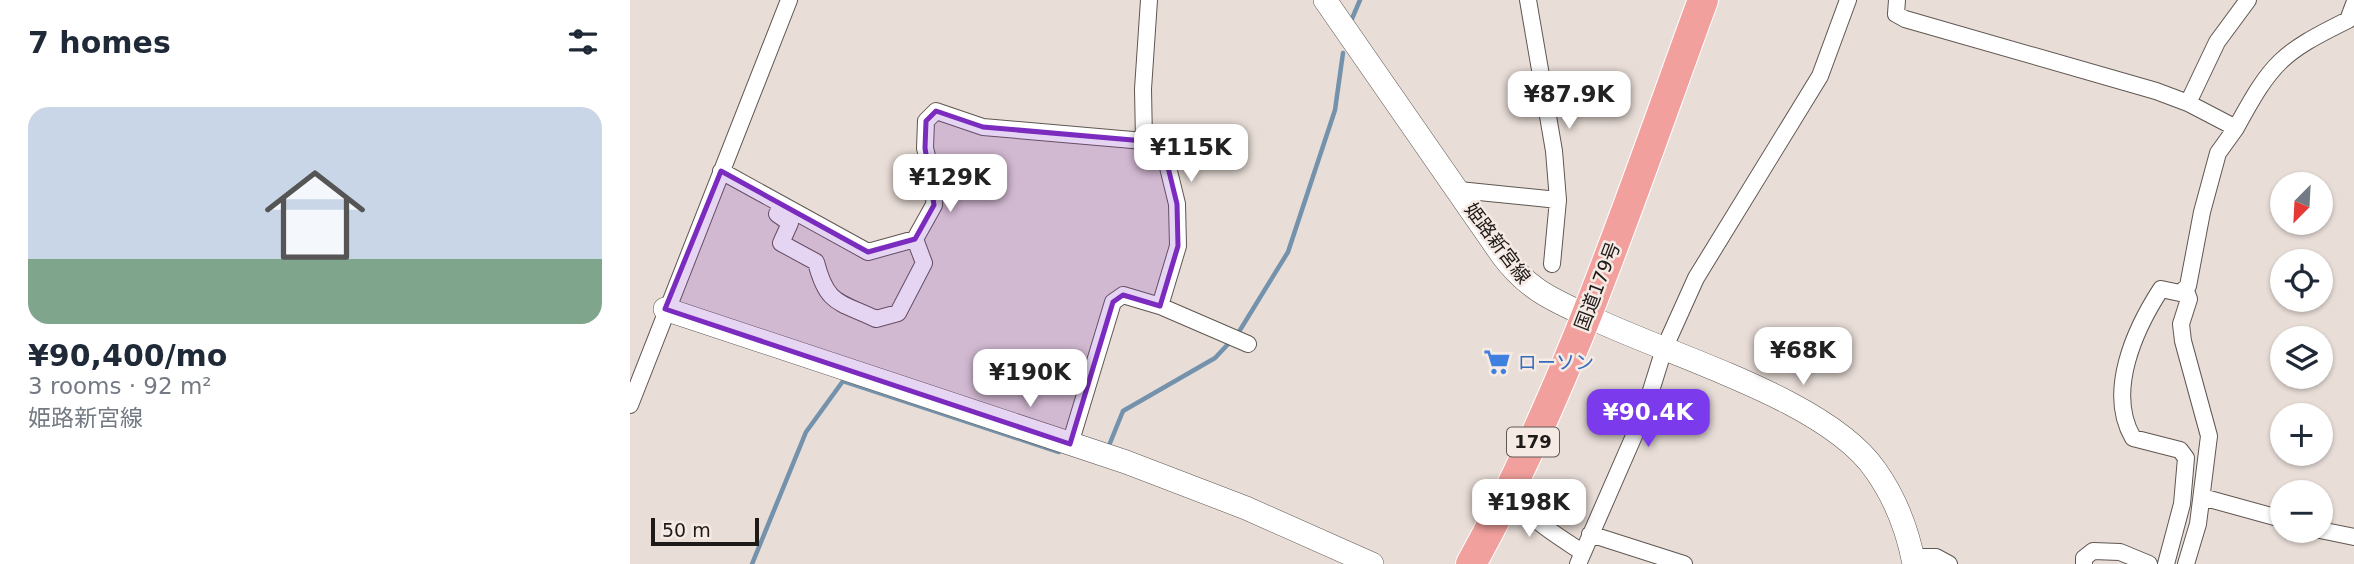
<!DOCTYPE html>
<html lang="en">
<head>
<meta charset="utf-8">
<style>
	:root { --surface:#fff; --page:#f6f6f7; --text:#1f2937; --muted:#747a83; --accent:#7c3aed }
	body { margin:0; font-family:"DejaVu Sans","Noto Sans JP",sans-serif; background:var(--page); color:var(--text); height:100vh; display:flex; flex-direction:column; font-size:26px; white-space:nowrap }
	* { box-sizing:border-box; margin:0 }
	p { font-size:23px; color:var(--muted) }
	.icon { flex:none; width:38px; height:38px; fill:none; stroke:currentColor; stroke-width:2; stroke-linecap:round; stroke-linejoin:round }
	.map { position:relative; flex:1; overflow:hidden }
	.side { display:flex; flex-direction:column; background:var(--surface); width:630px }
	.side>* { flex:none }
	.needle { width:46px; rotate:204deg }
	.fabs { position:absolute; left:1640px; top:172px; display:grid; gap:14px }
	.fabs a { display:grid; place-items:center; width:63px; height:63px; border-radius:50%; background:var(--surface); box-shadow:0 2px 5px #0004; font-size:35px }
	.scale { position:absolute; left:21px; bottom:18px; width:108px; box-sizing:border-box; padding-left:7px; border:4px solid #1e1a18; border-top:0; font-size:19px; line-height:24px; white-space:nowrap; color:#1e1a18; -webkit-text-stroke:5px #f5eae4; paint-order:stroke }
	.price { position:absolute; translate:-50% -60px; padding:0 16px; border-radius:14px; background:#fff; color:#222; font-size:23px; line-height:46px; filter:drop-shadow(0 2px 4px #0008) }
	.price::after { content:''; position:absolute; left:50%; top:42px; width:21px; height:16px; margin-left:-10px; background:inherit; clip-path:polygon(0 0,100% 0,50% 100%) }
	.price.current { background:var(--accent); color:#fff }
	ul { padding:0; list-style:none }
	li { display:grid; align-content:center; gap:14px; height:371px; padding:0 28px }
	li span { display:grid; place-items:center; height:217px; border-radius:21px; color:#555 }
	li>.icon { margin-inline-start:auto }
	span .icon { width:126px; height:126px; fill:#fffc; stroke-width:1 }
	li b { font-size:30px }
	h2 { display:flex; justify-content:space-between; align-items:center; height:84px; padding:0 28px; font-size:30px }
	main { display:flex; flex:1; min-height:0 }
	.map>svg:first-child { display:block }
	.lines { fill:none; stroke-linecap:round; stroke-linejoin:round }
	.stream { stroke:#7492ab; stroke-width:4.5 }
	.street-casing { stroke:#5f5651; stroke-width:18 }
	.secondary-casing { stroke:#5f5651; stroke-width:24 }
	.highway-casing { stroke:#fff; stroke-width:32 }
	.street { stroke:#fff; stroke-width:16 }
	.secondary { stroke:#fff; stroke-width:23 }
	.highway { stroke:#f2a09d; stroke-width:30 }
	.marked { fill:#7b2cbf; fill-opacity:0.2; stroke:#7b2cbf; stroke-width:5; stroke-linejoin:round }
	.labels { text-anchor:middle; stroke-width:5; stroke-linejoin:round; paint-order:stroke }
	.shield { fill:#f5eae4; stroke:#5e5855; stroke-width:2 }
	.shield-label { font-size:18px; font-weight:bold; fill:#1e1a18 }
	.street-label { font-size:19px; fill:#1e1a18; stroke:#f5eae4 }
	.shop-label { font-size:19px; fill:#366cbe; stroke:#f5eae4; text-anchor:start }
</style>
</head>
<body>
<main>
<section class="side">
<h2>7 homes<svg class="icon" aria-label="filters" viewBox="0 0 24 24"><path d="M4 7h16M4 17h16"/><circle cx="9" cy="7" r="2"/><circle cx="15" cy="17" r="2"/></svg></h2>
<ul>
<li><span style="background:linear-gradient(#c9d6e8 70%,#7fa58c 0)"><svg class="icon" aria-label="home" viewBox="0 0 24 24"><path d="M3 11l9-7 9 7M6 9v11h12V9"/></svg></span><div><b>¥90,400/mo</b><p>3 rooms · 92 m²</p><p>姫路新宮線</p></div></li>
</ul>
</section>
<div class="map">
<svg width="1724" height="564" viewBox="0 0 1724 564">
	<rect width="100%" height="100%" fill="#e8ddd7"/>
	<g class="lines">
		<path class="stream" d="M721,21l9,-21
			M607,335l51,-83 47,-142 8,-57
			M480,443l13,-32 92,-53 16,-17
			M122,564l54,-132 37,-51 216,71"/>
		<g class="street-casing">
			<path id="street" d="M519,0l-6,89 1,52 22,18 11,45 1,42 -18,60 88,38
				M898,0l26,151 4,49 -6,64
				M1267,0l-1,14 9,5 251,72 32,12 48,25 -18,25 -16,59 -14,74 -8,7 -19,-4c-26,40 -55,103 -28,149l47,12 6,8 -4,46 -16,60
				M1558,103l29,-61 31,-42
				M1606,128c36,-66 45,-75 112,-108l6,-16
				M91,171l147,81 47,-13 19,-34 1,-16 -10,-41 1,-27 10,-10 47,16 161,14
				M829,190l99,10
				M152,205l-5,9 13,9 -9,20 35,19c11,43 22,39 60,57l22,-6 26,-50 -9,-24
				M1556,291l3,8 -8,25 2,17 26,95 -11,88 -12,40
				M0,405l159,-405
				M440,444l43,-142 10,-7 37,11
				M881,491c17,28 44,43 71,61
				M1572,497l80,22
				M1690,530l34,7
				M960,534l94,30
				M1283,557h23l13,7
				M948,564l66,-151 20,-64 32,-71 124,-202 28,-76
				M1454,564v-6l9,-7 27,1 29,12"/>
		</g>
		<g class="secondary-casing">
			<path id="secondary" d="M695,0l177,255c27,36 52,45 90,63 79,38 236,82 284,153 19,27 32,61 38,93
				M35,309l461,153 120,46 126,56"/>
		</g>
		<g class="highway-casing">
			<path id="highway" d="M841,564c99,-178 162,-374 232,-564"/>
		</g>
		<use href="#street" class="street"/>
		<use href="#secondary" class="secondary"/>
		<use href="#highway" class="highway"/>
	</g>
	<path class="marked" d="M306,111l47,16 161,14 22,18 11,45 1,42 -18,60 -37,-11 -10,7 -43,142 -405,-135 56,-138 147,81 47,-13 19,-34 -9,-57 1,-27z"/>
	<defs>
		<g id="supermarket-bare" transform="scale(2.1)"><path d="M-6-5.5h2.5l.6 2H6L4.5 2H-2.5L-4.4-4H-6ZM-1.5 3.2a1.3 1.3 0 1 0 .1 0ZM3 3.2a1.3 1.3 0 1 0 .1 0Z" fill="#3f7fe0" stroke="#f5eae4" stroke-width="2.5" paint-order="stroke"/></g>
	</defs>
	<g fill-rule="evenodd">
		<use href="#supermarket-bare" x="867" y="362"/>
	</g>
	<g class="labels">
		<rect class="shield" x="877" y="427.5" width="52" height="29" rx="5"/>
		<g class="shield-label">
			<text x="903" y="448">179</text>
		</g>
		<g class="street-label">
			<text transform="translate(868 243) rotate(53)" y="7">姫路新宮線</text>
			<text transform="translate(967 286) rotate(-69)" y="7">国道179号</text>
		</g>
		<g class="shop-label">
			<text x="888" y="369">ローソン</text>
		</g>
	</g>
</svg>
<div class="fabs">
<a><svg class="needle" viewBox="-14 -14 28 28"><path d="M0-13l5 13h-10z" fill="#e53935"/><path d="M0 13l5-13h-10z" fill="#747a83"/></svg></a>
<a><svg class="icon" aria-label="locate" viewBox="0 0 24 24"><circle cx="12" cy="12" r="6"/><path d="M12 2v4M12 18v4M2 12h4M18 12h4"/></svg></a>
<a><svg class="icon" aria-label="layers" viewBox="0 0 24 24"><path d="M12 4l9 5-9 5-9-5zM3 14l9 5 9-5"/></svg></a>
<a>+</a>
<a>−</a>
</div>
<div class="scale">50 m</div>
<b class="price" style="left:939px;top:131px">¥87.9K</b>
<b class="price" style="left:561px;top:184px">¥115K</b>
<b class="price" style="left:320px;top:214px">¥129K</b>
<b class="price" style="left:1173px;top:387px">¥68K</b>
<b class="price" style="left:400px;top:409px">¥190K</b>
<b class="price current" style="left:1018px;top:449px">¥90.4K</b>
<b class="price" style="left:899px;top:539px">¥198K</b>
</div>
</main>
</body>
</html>
